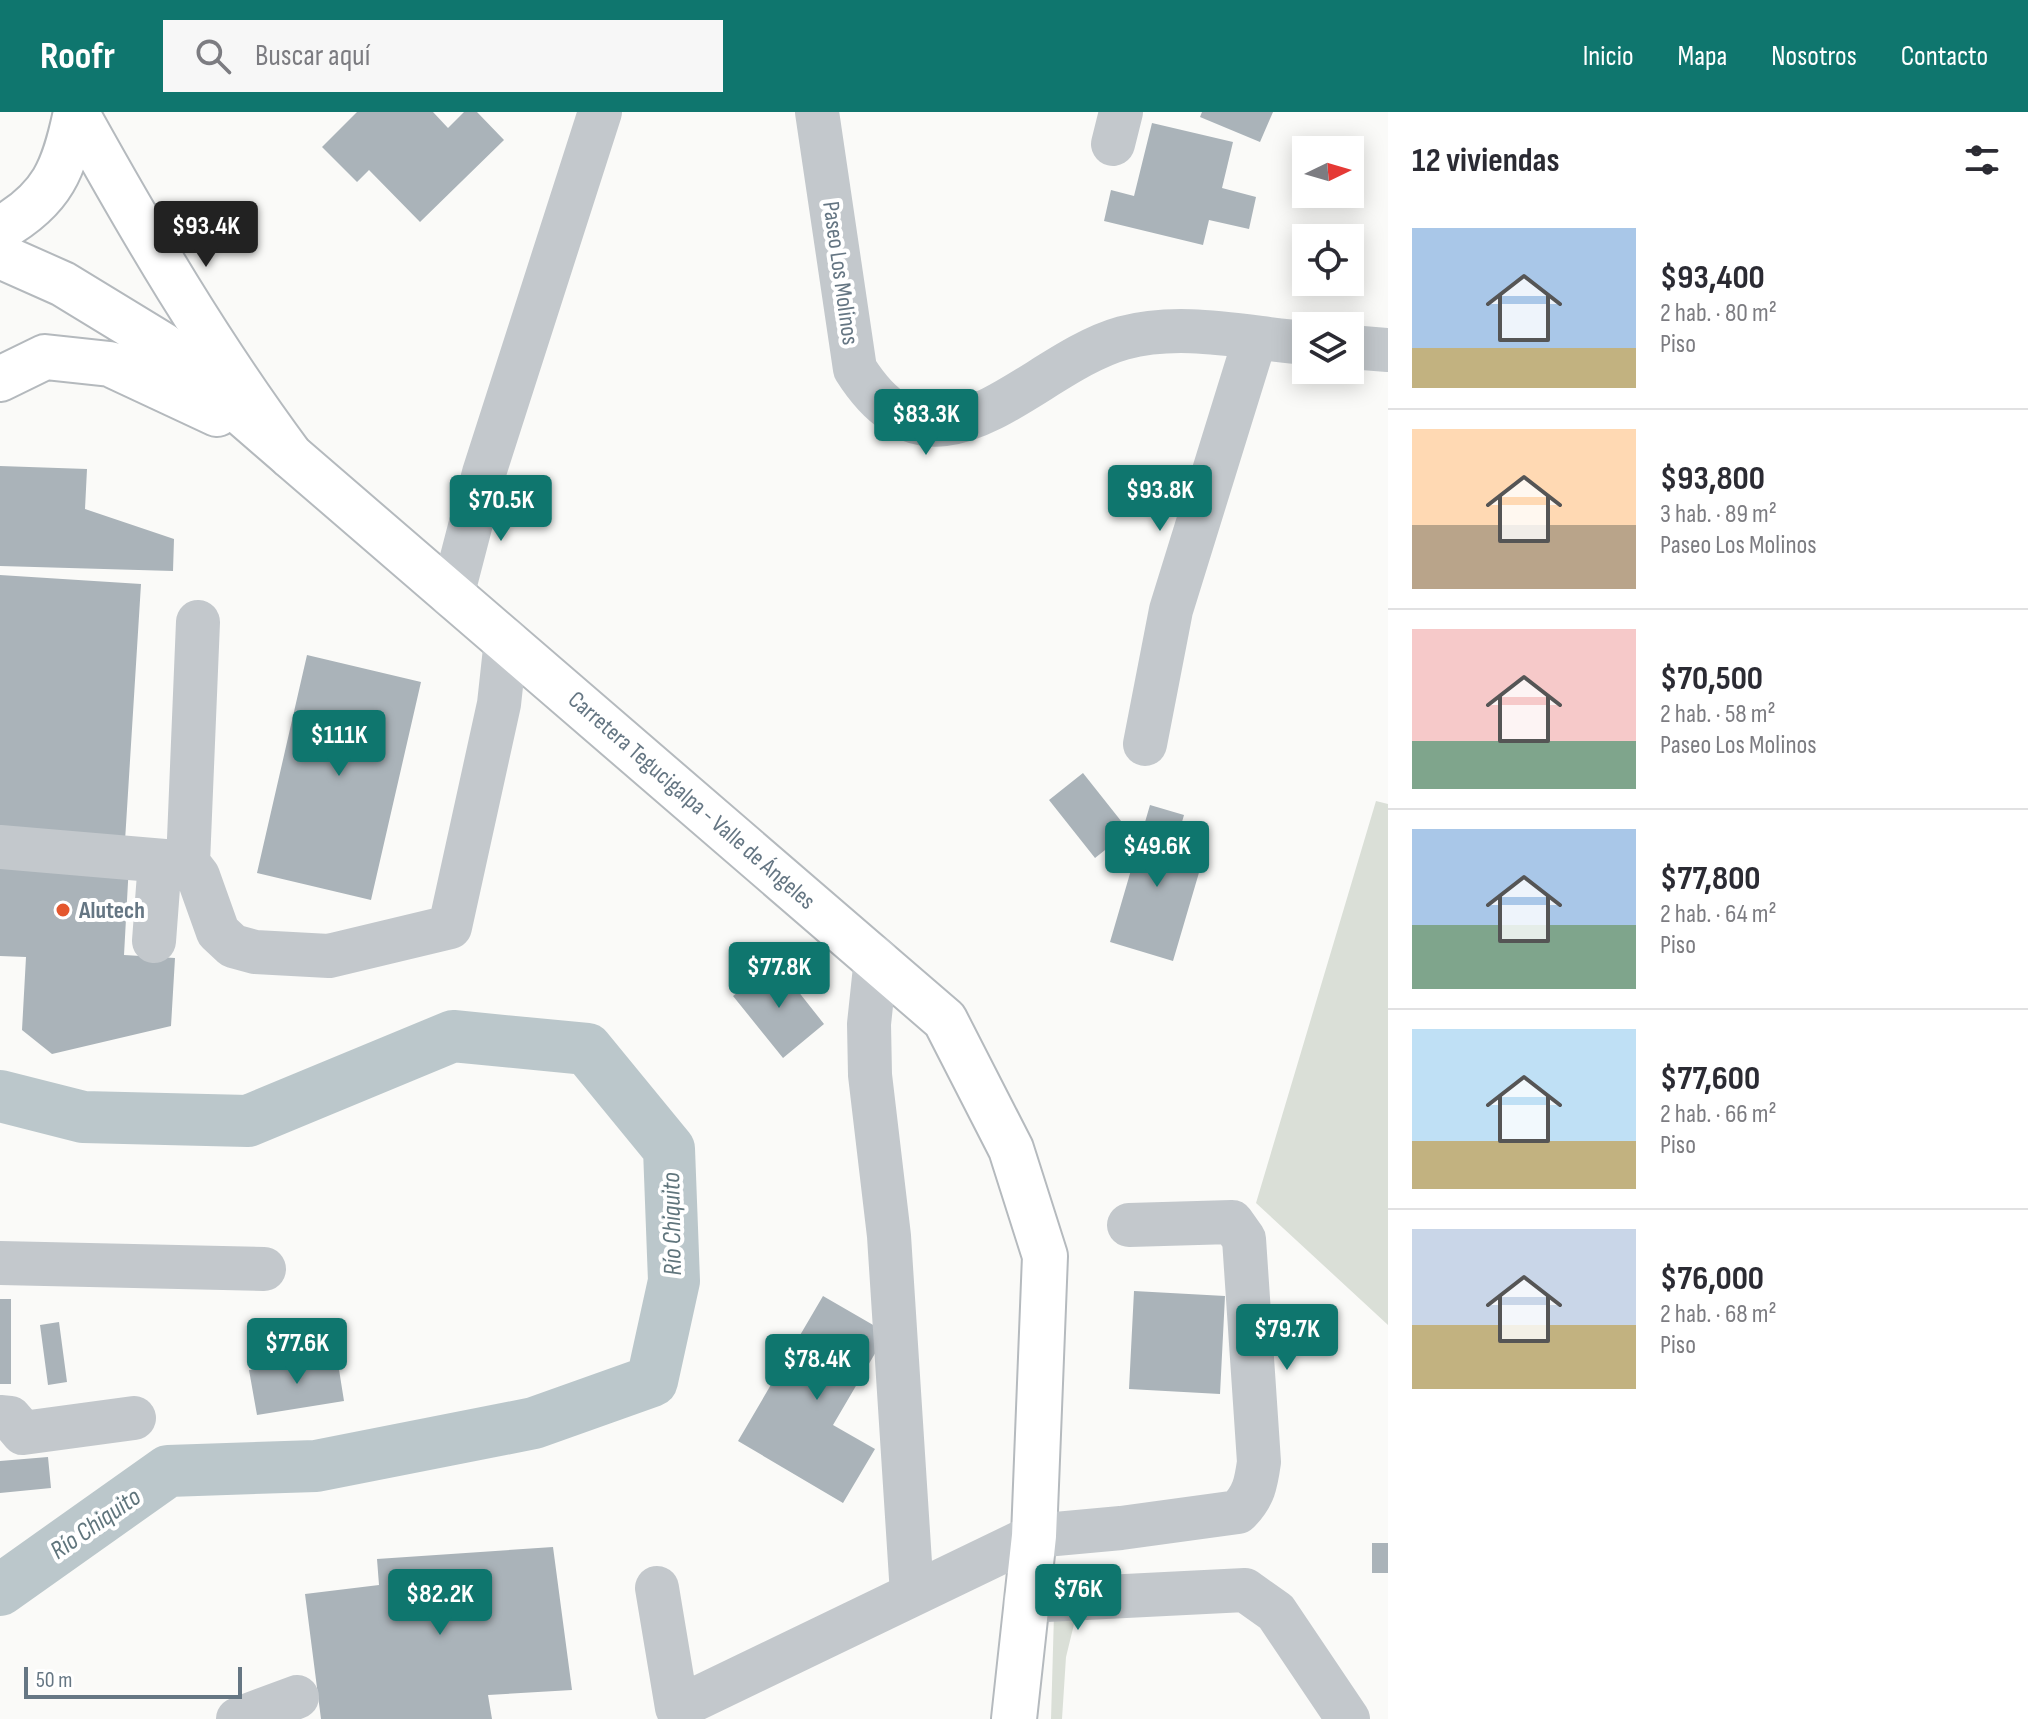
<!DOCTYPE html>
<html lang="es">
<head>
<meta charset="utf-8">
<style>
	:root { --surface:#fff; --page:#f7f7f7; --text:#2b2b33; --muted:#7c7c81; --line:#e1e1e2; --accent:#0f766e }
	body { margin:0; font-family:"Sofia Sans Condensed",sans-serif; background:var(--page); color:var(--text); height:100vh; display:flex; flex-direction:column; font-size:30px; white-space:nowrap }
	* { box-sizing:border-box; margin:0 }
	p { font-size:26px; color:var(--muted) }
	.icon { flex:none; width:44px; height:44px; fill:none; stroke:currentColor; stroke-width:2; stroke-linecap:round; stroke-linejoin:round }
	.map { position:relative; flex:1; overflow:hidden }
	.panel { display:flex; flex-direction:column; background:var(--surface); width:640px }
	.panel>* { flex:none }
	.needle { width:52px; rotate:85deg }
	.buttons { position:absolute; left:1292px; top:24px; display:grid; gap:16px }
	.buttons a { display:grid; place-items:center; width:72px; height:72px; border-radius:0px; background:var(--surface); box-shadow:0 4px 20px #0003; font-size:40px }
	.scale { position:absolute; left:24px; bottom:20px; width:218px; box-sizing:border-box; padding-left:8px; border:4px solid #657683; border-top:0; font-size:22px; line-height:28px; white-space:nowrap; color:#657683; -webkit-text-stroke:6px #fff; paint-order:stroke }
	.price { position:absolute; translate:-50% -68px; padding:0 18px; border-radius:8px; background:var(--accent); color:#fff; font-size:26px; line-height:52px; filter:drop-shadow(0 2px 4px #0008) }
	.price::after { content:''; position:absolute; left:50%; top:48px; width:24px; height:18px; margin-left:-12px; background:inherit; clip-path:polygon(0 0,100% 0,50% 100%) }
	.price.current { background:#222; color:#fff }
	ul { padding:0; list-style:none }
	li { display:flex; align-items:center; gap:24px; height:200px; padding:0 24px }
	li+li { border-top:2px solid var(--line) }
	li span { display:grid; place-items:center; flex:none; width:224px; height:160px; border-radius:0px; color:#555 }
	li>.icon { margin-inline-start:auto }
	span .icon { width:96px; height:96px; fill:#fffc; stroke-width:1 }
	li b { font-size:34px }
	h2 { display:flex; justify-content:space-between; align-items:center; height:96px; padding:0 24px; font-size:34px }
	header { display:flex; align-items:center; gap:48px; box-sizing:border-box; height:112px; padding:0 40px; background:var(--accent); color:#fff }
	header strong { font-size:38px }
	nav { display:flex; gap:44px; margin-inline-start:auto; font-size:28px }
	.search { width:560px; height:72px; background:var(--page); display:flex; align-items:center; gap:20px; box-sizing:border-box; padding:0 28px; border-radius:0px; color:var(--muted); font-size:30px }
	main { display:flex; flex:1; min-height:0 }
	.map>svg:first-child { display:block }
	.green { fill:#dadfd7 }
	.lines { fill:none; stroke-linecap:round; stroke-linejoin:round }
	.river { stroke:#bbc7cb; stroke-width:52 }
	.building { fill:#aab3b9 }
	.major-casing { stroke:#b5babe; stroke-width:48 }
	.highway-casing { stroke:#b4b9bd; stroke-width:48 }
	.minor { stroke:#c3c8cc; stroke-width:44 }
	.major { stroke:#fff; stroke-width:44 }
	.highway { stroke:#fff; stroke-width:44 }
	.poi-dot { fill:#e4572e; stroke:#fff; stroke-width:3 }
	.labels { text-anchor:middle; stroke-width:8; stroke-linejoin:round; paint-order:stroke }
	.street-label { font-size:24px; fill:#657683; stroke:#fff }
	.poi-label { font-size:24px; font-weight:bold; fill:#657683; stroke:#fff; text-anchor:start }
	.water-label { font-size:26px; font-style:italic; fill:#60757c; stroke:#fff }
</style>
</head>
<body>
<header>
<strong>Roofr</strong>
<div class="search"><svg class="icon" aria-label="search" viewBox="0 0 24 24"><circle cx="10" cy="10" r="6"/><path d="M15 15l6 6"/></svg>Buscar aquí</div>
<nav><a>Inicio</a><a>Mapa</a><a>Nosotros</a><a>Contacto</a></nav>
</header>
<main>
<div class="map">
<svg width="1388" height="1607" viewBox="0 0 1388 1607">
	<rect width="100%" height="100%" fill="#fafaf8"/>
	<path class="green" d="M1376,689l12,3v521l-132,-122z
		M1077,1500l-11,45 -4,62h-11l3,-105z"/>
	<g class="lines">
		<path class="river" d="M0,984l83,21 165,4 205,-85 134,13 82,100 5,132 -22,100 -118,42 -218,43 -148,5 -168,119"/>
	</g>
	<path class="building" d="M357,0h76l15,16 16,-16h13l27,28 -84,82 -51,-52 -12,12 -35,-35z
		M1202,0h71l-13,30 -60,-25z
		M1152,11l81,19 -11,46 34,9 -7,32 -40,-9 -6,25 -99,-24 7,-31 23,6z
		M0,354l87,3 -2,40 89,30 -1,32 -173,-5z
		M0,463l141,9 -16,257 -125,-8z
		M307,543l114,27 -50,218 -114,-27z
		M1083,661l46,58 -34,27 -46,-58z
		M1150,693l34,10 -10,35 29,9 -30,102 -63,-19z
		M0,744l129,8 -5,91 51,3 -4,68 -119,28 -30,-24 4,-73 -26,-1z
		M775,850l49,62 -41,34 -50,-62z
		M1134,1179l91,5 -5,98 -91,-5z
		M823,1184l64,37 -54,92 42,24 -32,54 -105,-62z
		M0,1187h11v85h-11z
		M59,1210l8,60 -19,3 -8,-60z
		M337,1245l7,44 -87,14 -8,-45z
		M48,1345l3,31 -51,5v-32z
		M1372,1431h16v30h-16z
		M553,1435l19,143 -84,5 4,24h-171l-16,-125 74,-9 -2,-26z"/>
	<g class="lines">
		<g class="major-casing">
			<path id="major" d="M76,0c66,119 134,235 215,344l654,564 66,129 34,107 -11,280 -20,183"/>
		</g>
		<g class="highway-casing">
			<path id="highway" d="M0,117c53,-30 64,-60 76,-117
				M0,144l63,28 100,61 128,111
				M0,267l45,-22 65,7 107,50"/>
		</g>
		<path class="minor" d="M817,0l38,257c82,130 174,-5 268,-31 59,-16 123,0 183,5
			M1113,32l8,-32
			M1350,235l38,3
			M452,484l32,-123 116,-361
			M1145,632l26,-134 84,-271
			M0,735l188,16 10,13 20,56 15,14 22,6 74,4 121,-29 49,-223 7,-64
			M188,751l10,-241
			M154,829l6,-80
			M876,846l-7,66 1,51 19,161 23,358
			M0,1151l264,6
			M0,1305l10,1 13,15 111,-15
			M657,1476l20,120 357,-172 87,-8 117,-16c16,-16 18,-29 21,-50l-15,-223 -12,-17 -103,3
			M1026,1489l219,-11 31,22 72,107
			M238,1607l59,-22"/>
		<use href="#major" class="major"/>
		<use href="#highway" class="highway"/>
	</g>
	<circle class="poi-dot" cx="63" cy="798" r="8"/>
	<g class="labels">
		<g class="street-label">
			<text transform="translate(841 161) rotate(82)" y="8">Paseo Los Molinos</text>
			<text transform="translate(692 688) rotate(41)" y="8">Carretera Tegucigalpa - Valle de Ángeles</text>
		</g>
		<g class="poi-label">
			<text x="79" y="806">Alutech</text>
		</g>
		<g class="water-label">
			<text transform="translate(671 1112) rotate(-91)" y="9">Río Chiquito</text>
			<text transform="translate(95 1411) rotate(-35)" y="9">Río Chiquito</text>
		</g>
	</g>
</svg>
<div class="buttons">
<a><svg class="needle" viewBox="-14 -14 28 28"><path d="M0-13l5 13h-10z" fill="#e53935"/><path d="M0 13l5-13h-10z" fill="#7c7c81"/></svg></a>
<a><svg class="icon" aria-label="locate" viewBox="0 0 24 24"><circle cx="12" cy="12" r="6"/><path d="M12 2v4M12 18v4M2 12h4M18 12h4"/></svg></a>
<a><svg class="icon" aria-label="layers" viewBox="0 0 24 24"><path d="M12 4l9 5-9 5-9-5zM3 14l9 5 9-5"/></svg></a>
</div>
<div class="scale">50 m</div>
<b class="price current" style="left:206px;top:157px">$93.4K</b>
<b class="price" style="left:926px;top:345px">$83.3K</b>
<b class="price" style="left:1160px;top:421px">$93.8K</b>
<b class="price" style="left:501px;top:431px">$70.5K</b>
<b class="price" style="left:339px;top:666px">$111K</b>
<b class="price" style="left:1157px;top:777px">$49.6K</b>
<b class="price" style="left:779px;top:898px">$77.8K</b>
<b class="price" style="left:1287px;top:1260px">$79.7K</b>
<b class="price" style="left:297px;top:1274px">$77.6K</b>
<b class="price" style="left:817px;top:1290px">$78.4K</b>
<b class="price" style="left:1078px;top:1520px">$76K</b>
<b class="price" style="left:440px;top:1525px">$82.2K</b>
</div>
<section class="panel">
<h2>12 viviendas<svg class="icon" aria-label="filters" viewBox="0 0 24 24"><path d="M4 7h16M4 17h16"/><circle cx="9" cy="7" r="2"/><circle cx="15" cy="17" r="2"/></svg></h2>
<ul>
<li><span style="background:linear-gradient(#a9c7e8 75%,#c2b280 0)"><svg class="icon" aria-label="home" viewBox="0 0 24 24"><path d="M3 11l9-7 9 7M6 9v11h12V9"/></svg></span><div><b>$93,400</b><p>2 hab. · 80 m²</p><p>Piso</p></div></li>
<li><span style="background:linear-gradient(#ffd9b3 60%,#b9a48a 0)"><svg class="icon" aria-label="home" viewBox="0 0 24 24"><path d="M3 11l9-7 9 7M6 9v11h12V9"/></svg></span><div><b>$93,800</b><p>3 hab. · 89 m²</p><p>Paseo Los Molinos</p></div></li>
<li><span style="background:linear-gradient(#f6c9c9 70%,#7fa58c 0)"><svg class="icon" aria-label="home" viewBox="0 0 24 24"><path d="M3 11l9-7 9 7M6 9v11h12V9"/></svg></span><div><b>$70,500</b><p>2 hab. · 58 m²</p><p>Paseo Los Molinos</p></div></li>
<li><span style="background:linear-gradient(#a9c7e8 60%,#7fa58c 0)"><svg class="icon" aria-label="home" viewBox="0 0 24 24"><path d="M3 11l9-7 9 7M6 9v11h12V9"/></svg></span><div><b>$77,800</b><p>2 hab. · 64 m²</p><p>Piso</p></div></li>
<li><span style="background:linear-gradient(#bfe0f5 70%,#c2b280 0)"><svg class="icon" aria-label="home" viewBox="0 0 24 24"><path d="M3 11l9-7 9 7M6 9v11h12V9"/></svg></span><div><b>$77,600</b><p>2 hab. · 66 m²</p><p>Piso</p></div></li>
<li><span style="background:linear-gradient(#c9d6e8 60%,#c2b280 0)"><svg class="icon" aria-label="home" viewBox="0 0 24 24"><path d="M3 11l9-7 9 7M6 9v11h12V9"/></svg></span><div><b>$76,000</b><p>2 hab. · 68 m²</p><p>Piso</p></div></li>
</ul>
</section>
</main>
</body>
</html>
